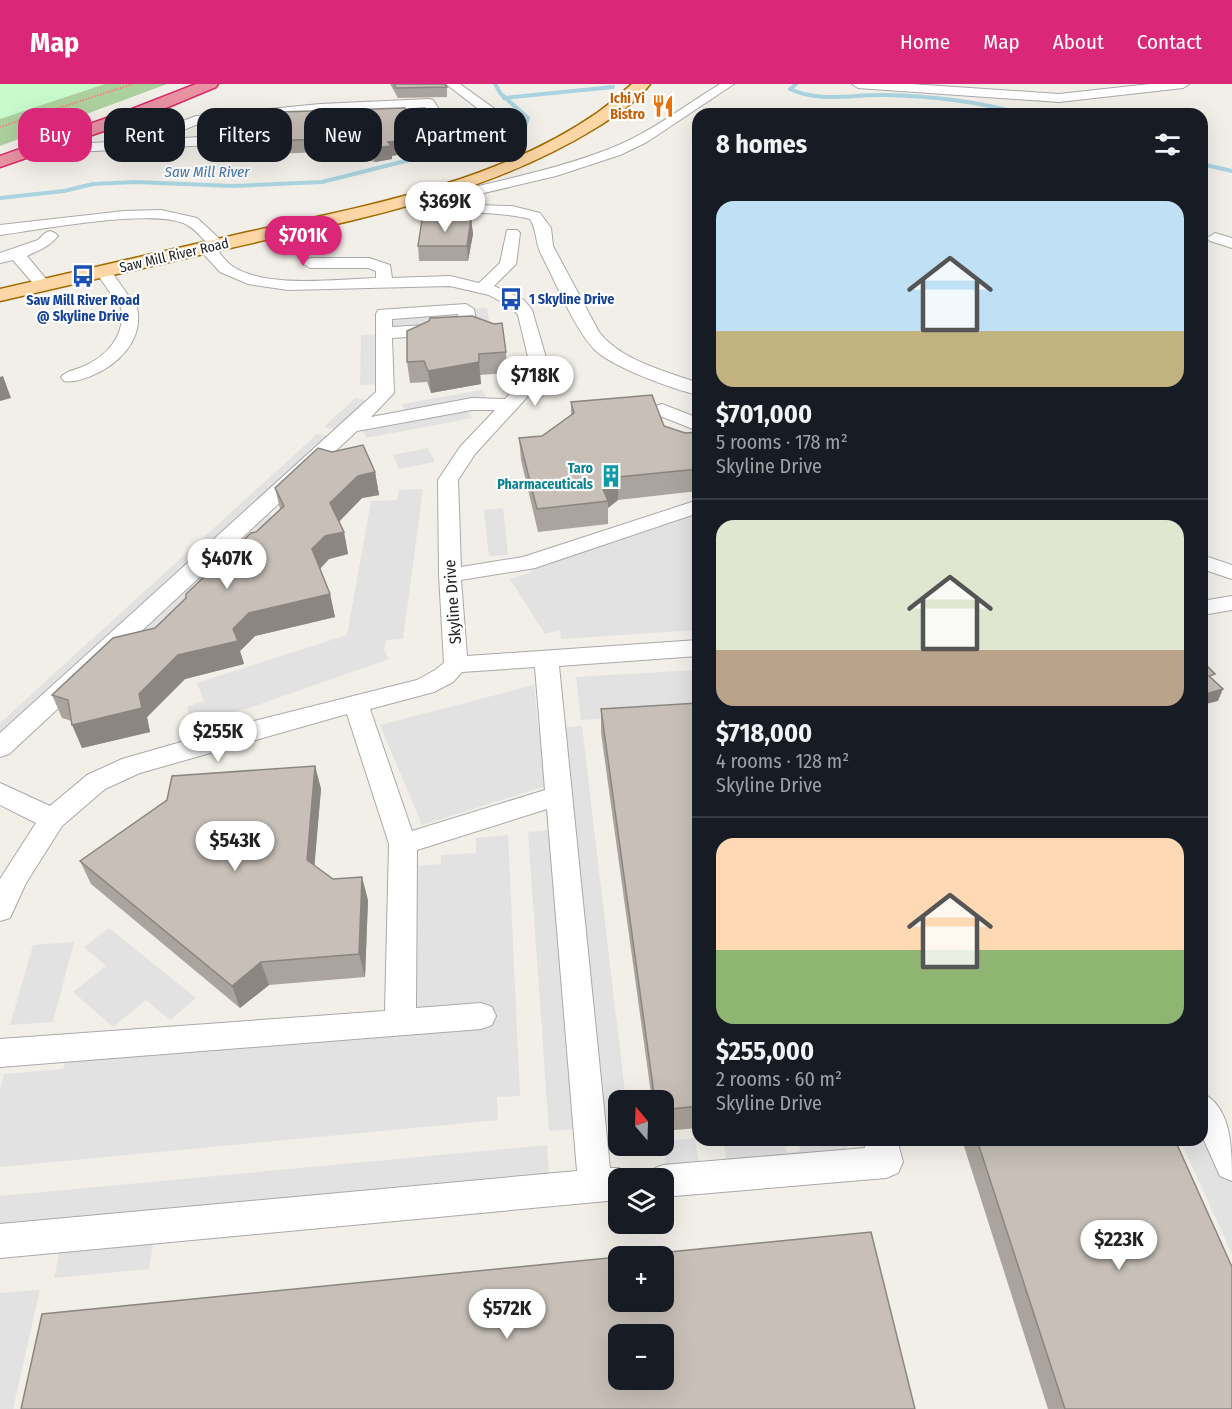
<!DOCTYPE html>
<html lang="en">
<head>
<meta charset="utf-8">
<style>
	:root { --surface:#171b24; --page:#242831; --text:#f1f3f6; --muted:#9ea1a6; --line:#363941; --accent:#db2777 }
	body { margin:0; font-family:"Fira Sans Condensed",sans-serif; background:var(--page); color:var(--text); height:100vh; display:flex; flex-direction:column; font-size:22px; white-space:nowrap }
	* { box-sizing:border-box; margin:0 }
	p { font-size:20px; color:var(--muted) }
	.icon { flex:none; width:33px; height:33px; fill:none; stroke:currentColor; stroke-width:2; stroke-linecap:round; stroke-linejoin:round }
	.map { position:relative; flex:1; overflow:hidden }
	.panel { position:absolute; left:692px; top:24px; width:516px; height:1038px; display:flex; flex-direction:column; background:var(--surface); border-radius:18px; box-shadow:0 6px 24px #0002 }
	.panel>* { flex:none }
	.guide { position:absolute; left:18px; top:24px; width:570px; height:54px; display:flex; gap:12px }
	.needle { width:39px; rotate:341deg }
	.tools { position:absolute; left:608px; top:1006px; display:grid; gap:12px }
	.tools a { display:grid; place-items:center; width:66px; height:66px; border-radius:12px; background:var(--surface); box-shadow:0 6px 24px #0002; font-size:30px }
	.price { position:absolute; translate:-50% -51px; padding:0 14px; border-radius:21px; background:#fff; color:#222; font-size:20px; line-height:39px; filter:drop-shadow(0 2px 3px #0008) }
	.price::after { content:''; position:absolute; left:50%; top:36px; width:18px; height:14px; margin-left:-9px; background:inherit; clip-path:polygon(0 0,100% 0,50% 100%) }
	.price.selected { background:var(--accent); color:#fff }
	ul { padding:0; list-style:none }
	li { display:grid; align-content:center; gap:12px; height:318px; padding:0 24px }
	li+li { border-top:2px solid var(--line) }
	li span { display:grid; place-items:center; height:186px; border-radius:18px; color:#555 }
	li>.icon { margin-inline-start:auto }
	span .icon { width:108px; height:108px; fill:#fffc; stroke-width:1 }
	li b { font-size:26px }
	h2 { display:flex; justify-content:space-between; align-items:center; height:72px; padding:0 24px; font-size:26px }
	.chip { padding:0 21px; border-radius:18px; background:var(--surface); box-shadow:0 6px 24px #0002; font-size:21px; line-height:54px }
	.chip.selected { background:var(--accent); color:#fff }
	header { display:flex; align-items:center; gap:36px; box-sizing:border-box; height:84px; padding:0 30px; background:var(--accent); color:#fff }
	header strong { font-size:28px }
	nav { display:flex; gap:33px; margin-inline-start:auto; font-size:21px }
	.map>svg:first-child { display:block }
	.forest { fill:#add19e }
	.park { fill:#c8facc }
	.parking { fill:#e2e2e2 }
	.lines { fill:none; stroke-linecap:round; stroke-linejoin:round }
	.stream { stroke:#aad3df; stroke-width:4 }
	.minor-casing { stroke:#a9a9a9; stroke-width:2 }
	.major-casing { stroke:#a06b00; stroke-width:3 }
	.highway-casing { stroke:#dc2a67; stroke-width:3 }
	.path { stroke:#fa8072; stroke-width:2; stroke-dasharray:1.5 1.5; stroke-linecap:butt }
	.minor { fill:#fff; fill-rule:evenodd }
	.major { fill:#fcd6a4; fill-rule:evenodd }
	.highway { fill:#e892a2; fill-rule:evenodd }
	.wall { fill:#aba49e }
	.shaded-wall { fill:#8b8681 }
	.building { fill:#c7bfb8; stroke:#8b8681; stroke-width:1.5; fill-rule:evenodd }
	.labels { text-anchor:middle; stroke-width:4.5; stroke-linejoin:round; paint-order:stroke }
	.far-food-label { font-size:14px; font-weight:bold; fill:#c56008; stroke:#fff; text-anchor:end }
	.far-street-label { font-size:14px; fill:#222; stroke:#fff }
	.far-transit-label { font-size:14px; font-weight:bold; fill:#164399; stroke:#fff; text-anchor:start }
	.far-culture-label { font-size:14px; font-weight:bold; fill:#0d838f; stroke:#fff; text-anchor:end }
	.far-water-label { font-size:15px; font-style:italic; fill:#4a7aab; stroke:#fff }
	.street-label { font-size:16px; fill:#222; stroke:#fff }
</style>
</head>
<body>
<header>
<strong>Map</strong>
<nav><a>Home</a><a>Map</a><a>About</a><a>Contact</a></nav>
</header>
<div class="map">
<svg width="1232" height="1325" viewBox="0 0 1232 1325">
	<rect width="100%" height="100%" fill="#f2efe9"/>
	<path class="forest" d="M0,0h167l-167,62z"/>
	<path class="park" d="M0,0h105l-105,35z"/>
	<path class="parking" d="M487,224l3,18 -106,7v-19z
		M384,250v50l-24,1 1,-50z
		M482,306l6,11 -23,5 7,12 -106,20 -6,-14 47,-9 -5,-11z
		M355,314l20,4 -117,110 22,6 -137,133 -28,-8 -115,105v-25l317,-289 12,2 6,-6 -11,-3z
		M428,364l7,14 -36,7 -6,-14z
		M423,405l-20,150 -17,1 -2,10 5,9 -140,49 -58,14 -4,-15 17,-6 -7,-18 150,-48 24,-134 26,-1 2,-10z
		M503,424l5,47 -19,1 -5,-46z
		M697,431v115l-136,9 -1,-9 -15,4 -35,-55 22,-7 -1,-3z
		M697,586v42l-116,8 -5,-43z
		M534,601l4,44 44,-3 44,375h-8v25l-69,5 -21,-299 20,-2 -5,-43 -121,38 -42,-100z
		M508,751l12,261 -23,1 1,23 -498,47v-76l4,-17 59,-5 6,-21 331,-25 3,-156 38,-3v-9l35,-2v-15z
		M109,844l87,70 -26,22 -24,-20 -33,27 -40,-35 33,-26 -22,-19z
		M74,858l-21,80 -43,3 23,-80z
		M1210,1035l22,46v89l-52,-114h22v-20z
		M695,1054l6,40 -34,3 -4,-40z
		M723,1056h61l3,13 13,-2 -2,-11h47l6,25 -122,11z
		M547,1061l3,44 -394,37 -7,43 -95,9 9,-43 -63,6v-45z
		M40,1206l-27,119h-13v-116z"/>
	<g class="lines">
		<path class="stream" d="M796,0l-6,5c29,14 64,5 95,6 47,1 92,6 137,19
			M504,14l109,-11
			M1202,80l30,7
			M0,114l64,-7 29,-7 42,-2 98,4 89,-4 135,-34 64,-9 7,-21 -27,-24 -6,-10"/>
		<g class="minor-casing">
			<path id="minor" d="M446,0h14l46,33 1,3 -7,20 3,5 18,14 2,3 -2,3c-14,3 -32,-15 -34,-28h-68l-17,-28 -121,6 -7,26c-16,3 -29,0 -44,3l-194,10 -7,-4 7,-4 110,-6v-5l50,-19 124,-12 109,-5 4,1 20,30 36,-1 5,-8zM425,23l15,23h-12l-14,-22zM268,32l-5,19h-12l4,-18zM242,35l-4,15 -79,6 39,-16z
				M720,0h14l-87,58 -27,13 -64,21 -110,26 -7,-4 2,-3c56,-14 114,-25 168,-46 40,-15 75,-43 111,-65z
				M852,0h59l148,10 91,-10h39l-6,4 -124,14 -201,-14z
				M417,115l28,5 67,2 28,7 11,15 2,18 46,86c23,29 64,38 99,51v12c-26,-6 -83,-27 -102,-44 -21,-20 -41,-71 -55,-97 -6,-12 -4,-24 -11,-35 -39,-10 -79,-3 -118,-13l-2,-3z
				M161,126l36,8 26,24 3,3 -3,3 -7,1c5,5 10,13 16,17 35,23 104,13 144,12v-7l-8,-3h-58l-8,-5 8,-5h59l21,7 2,13 58,-2 29,7 21,-20 7,-33h10l3,3 -4,31 -22,22 30,14 8,10 15,51 -6,21 -66,72 -17,26 3,87 62,-10 175,-57v13l-163,55 -74,12 6,76 231,-16v16l-139,10 51,502h8l12,4 3,7h-15v21l-618,58v-34l577,-53 -30,-362 -130,41 -1,158 65,-5 11,4 4,9 -4,9 -11,4 -481,38v-28l385,-28 4,-167 -42,-130 -207,59 -35,16 -43,37 -36,57 -16,35 -10,3v-42l36,-56 -36,-18v-22l50,23 37,-31 35,-16 132,-38 163,-41 18,-10 9,-7 -5,-88 -1,-95 22,-33 35,-37h-23l-115,21 -348,323 -9,3v-24l376,-341v-78l2,-4 88,-6 8,5 3,19 -3,4 -6,1 -76,5 2,55 -23,24 101,-19 33,1 21,-22 3,-16 -11,-46 -6,-7 -23,-13 -39,-9 -162,4 -40,-6 -28,-12 -22,-24 3,-3 7,-1c-6,-6 -13,-15 -21,-19 -30,-18 -149,5 -187,10v-10l124,-14zM458,230l1,9 -67,4v-8zM535,583l10,123 -133,41 -42,-122 64,-17 19,-10 9,-10z
				M50,147l5,2 3,3c-9,11 -19,14 -31,20l24,29 -2,3h-12l-24,-28 -13,3v-10l38,-13 7,-7z
				M1215,149l17,5v10l-22,-7 -3,-3z
				M103,182l6,2 28,40c7,32 -19,57 -46,68 -9,3 -18,7 -27,5l-3,-4c5,-6 14,-7 21,-10 24,-10 44,-31 39,-59l-26,-37z
				M662,320l36,14v13l-43,-17 -2,-4 2,-4z
				M1202,471l30,10v14l-30,-10z
				M1232,512v14l-30,5v-14z
				M1202,1009c30,14 30,57 30,88l-12,-5 -18,-40z
				M863,1056h34l6,22 -5,11 -12,5 -223,19v-18h-16l4,-9 12,-5 202,-17z"/>
		</g>
		<g class="major-casing">
			<path id="major" d="M632,0h18c-13,18 -38,34 -56,45 -113,69 -246,92 -373,121 -74,17 -147,34 -221,51v-12c83,-19 165,-38 248,-57 118,-26 248,-49 349,-119 13,-9 24,-20 35,-29z"/>
		</g>
		<g class="highway-casing">
			<path id="highway" d="M196,0h22l-2,3 -72,30 -144,50v-11l132,-47z"/>
		</g>
		<path class="path" d="M0,43l133,-43"/>
		<use href="#minor" class="minor"/>
		<use href="#major" class="major"/>
		<use href="#highway" class="highway"/>
	</g>
	<path class="wall" d="M390,0h55l2,3v10l-49,1z
		M410,42l-9,28 -9,2v3l-17,3 -49,-10 -57,2 -3,-13z
		M471,135l2,15 -5,27h-49l-1,-15z
		M407,247l99,21 1,21 -27,2 1,9 -50,9 -4,-11 -17,1 -3,-21z
		M571,318l93,24 21,7 13,-1v59l-80,9 -10,8v16l-70,8 -17,-72 -2,-22 23,-2 29,-21z
		M375,388l4,23 -17,3 -23,23 5,11 4,22 -19,5 -9,10 10,25 5,23 -80,19 -15,15 4,13 -59,15 -38,38 3,15 -68,16 -10,-27 -10,-3 -10,-23 103,-67 125,-119 -5,-21z
		M698,619v425l-35,3v-30h-11l-51,-368v-24z
		M315,682l6,23 -7,77 19,13 35,21 -3,77 -96,8 -29,23 -149,-124 -11,-23z
		M962,1056h213l57,269h-184z"/>
	<path class="shaded-wall" d="M408,29l2,13 -9,28 -9,2v3l-17,3 -2,-14 15,-6z
		M471,135l2,15 -5,27 -1,-15z
		M479,278l2,22 -50,9 -3,-22z
		M3,292l8,22 -11,3v-24z
		M375,388l4,23 -17,3 -27,28 -5,-23 28,-27z
		M618,393v23l-10,8v-7l-5,-12z
		M344,448l4,22 -19,5 -12,13 -5,-23 13,-13z
		M330,510l5,23 -80,19 -15,15 4,13 -59,15 -38,38 3,15 -68,16 -10,-23 106,-70 55,-26 16,-16z
		M1223,605l-5,12 -16,4v-10z
		M315,682l6,23 -8,94 -6,-23z
		M362,793l6,23 -3,77 -6,-23z
		M261,878l8,23 -29,23 -8,-22z"/>
	<path class="building" d="M394,0h51l2,3 -51,1z
		M405,24l3,5 -8,28 -12,1 3,4 -18,2 -49,-9 -58,2 14,-29z
		M471,135l-4,27h-49l4,-26z
		M472,232l22,8 8,-1 4,29 -27,2v8l-51,9 -4,-10 -17,1v-31l22,-10 1,-3z
		M652,311l12,31 21,7 13,-1v37l-80,8 -15,12 5,12 -71,8 -18,-71 23,-2 32,-23 -3,-11z
		M363,361l12,27 -17,4 -28,27 14,29 -19,4 -13,13 18,45 -81,19 -16,16 5,12 -60,14 -39,39 3,14 -70,17 -4,-25 -16,-5 61,-57 42,-10 31,-30v-4l65,-61 5,-1 28,-26 -9,-18 43,-40 14,4z
		M1202,577l13,13 -6,2 14,13 -21,6z
		M698,619v403l-35,4v-9h-8l-54,-392z
		M315,682l-8,94 26,19 29,-2 -3,77 -98,8 -29,24 -152,-125 87,-61 5,-24z
		M977,1056h198l57,127v142h-167z
		M871,1148l44,177h-894l21,-95zM618,1173h45v45h-45zM618,1251h45v45h-45z"/>
	<defs>
		<g id="restaurant-bare" transform="scale(1.8)"><path d="M-5-6h1v4h1v-4h1v4h1v-4h1v5L-1.5 .5V6h-2V.5L-5-1ZM5-6V6H3V1.5H1.5Q1.5-4 5-6Z" fill="#e8710a" stroke="#fff" stroke-width="2.5" paint-order="stroke"/></g>
		<g id="bus-bare" transform="scale(1.8)"><path d="M-5-6H5V4H4V6H2V4H-2V6H-4V4H-5ZM-3.5-4V0h7V-4ZM-3.5 1.2v1.5H-2V1.2ZM2 1.2v1.5H3.5V1.2Z" fill="#1a4fb4" stroke="#fff" stroke-width="2.5" paint-order="stroke"/></g>
		<g id="building-bare" transform="scale(1.8)"><path d="M-4-6H4V6H1V3H-1V6H-4ZM-2.5-4.3h1.7v1.8h-1.7ZM.8-4.3h1.7v1.8H.8ZM-2.5-1h1.7V.8h-1.7ZM.8-1h1.7V.8H.8Z" fill="#0f9aa8" stroke="#fff" stroke-width="2.5" paint-order="stroke"/></g>
	</defs>
	<g fill-rule="evenodd">
		<use href="#restaurant-bare" x="663" y="22"/>
		<use href="#bus-bare" x="83" y="192"/>
		<use href="#bus-bare" x="511" y="215"/>
		<use href="#building-bare" x="611" y="392"/>
	</g>
	<g class="labels">
		<g class="far-food-label">
			<text x="645" y="19">Ichi Yi<tspan x="645" dy="16">Bistro</tspan></text>
		</g>
		<g class="far-street-label">
			<text transform="translate(174 171) rotate(-13)" y="5">Saw Mill River Road</text>
		</g>
		<g class="far-transit-label">
			<text x="529" y="220">1 Skyline Drive</text>
			<text x="83" y="221" text-anchor="middle">Saw Mill River Road<tspan x="83" dy="16">@ Skyline Drive</tspan></text>
		</g>
		<g class="far-culture-label">
			<text x="593" y="389">Taro<tspan x="593" dy="16">Pharmaceuticals</tspan></text>
		</g>
		<g class="far-water-label">
			<text x="207" y="93">Saw Mill River</text>
		</g>
		<g class="street-label">
			<text transform="translate(452 518) rotate(-94)" y="6">Skyline Drive</text>
		</g>
	</g>
</svg>
<div class="tools">
<a><svg class="needle" viewBox="-14 -14 28 28"><path d="M0-13l5 13h-10z" fill="#e53935"/><path d="M0 13l5-13h-10z" fill="#9ea1a6"/></svg></a>
<a><svg class="icon" aria-label="layers" viewBox="0 0 24 24"><path d="M12 4l9 5-9 5-9-5zM3 14l9 5 9-5"/></svg></a>
<a>+</a>
<a>−</a>
</div>
<b class="price" style="left:445px;top:149px">$369K</b>
<b class="price selected" style="left:303px;top:183px">$701K</b>
<b class="price" style="left:535px;top:323px">$718K</b>
<b class="price" style="left:227px;top:506px">$407K</b>
<b class="price" style="left:218px;top:679px">$255K</b>
<b class="price" style="left:235px;top:788px">$543K</b>
<b class="price" style="left:1119px;top:1187px">$223K</b>
<b class="price" style="left:507px;top:1256px">$572K</b>
<div class="guide">
<a class="chip selected">Buy</a>
<a class="chip">Rent</a>
<a class="chip">Filters</a>
<a class="chip">New</a>
<a class="chip">Apartment</a>
</div>
<section class="panel">
<h2>8 homes<svg class="icon" aria-label="filters" viewBox="0 0 24 24"><path d="M4 7h16M4 17h16"/><circle cx="9" cy="7" r="2"/><circle cx="15" cy="17" r="2"/></svg></h2>
<ul>
<li><span style="background:linear-gradient(#bfe0f5 70%,#c2b280 0)"><svg class="icon" aria-label="home" viewBox="0 0 24 24"><path d="M3 11l9-7 9 7M6 9v11h12V9"/></svg></span><div><b>$701,000</b><p>5 rooms · 178 m²</p><p>Skyline Drive</p></div></li>
<li><span style="background:linear-gradient(#dfe7d0 70%,#b9a48a 0)"><svg class="icon" aria-label="home" viewBox="0 0 24 24"><path d="M3 11l9-7 9 7M6 9v11h12V9"/></svg></span><div><b>$718,000</b><p>4 rooms · 128 m²</p><p>Skyline Drive</p></div></li>
<li><span style="background:linear-gradient(#ffd9b3 60%,#8fb573 0)"><svg class="icon" aria-label="home" viewBox="0 0 24 24"><path d="M3 11l9-7 9 7M6 9v11h12V9"/></svg></span><div><b>$255,000</b><p>2 rooms · 60 m²</p><p>Skyline Drive</p></div></li>
</ul>
</section>
</div>
</body>
</html>
